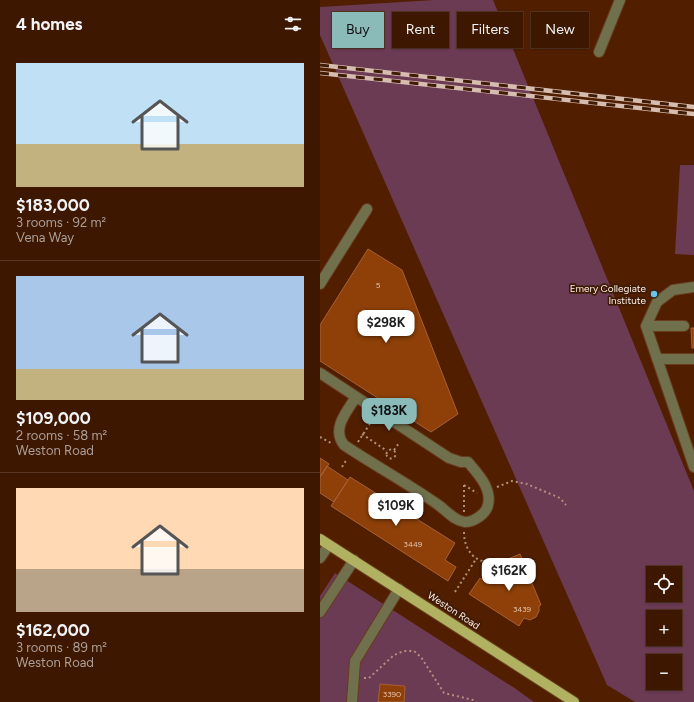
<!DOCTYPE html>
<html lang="en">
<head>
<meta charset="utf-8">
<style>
	:root { --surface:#3d1700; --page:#44200a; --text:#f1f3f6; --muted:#ad9f99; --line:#563622; --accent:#8bbbb9 }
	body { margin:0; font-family:Figtree,sans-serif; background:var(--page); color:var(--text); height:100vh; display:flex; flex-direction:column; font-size:15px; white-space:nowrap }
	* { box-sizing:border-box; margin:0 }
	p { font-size:13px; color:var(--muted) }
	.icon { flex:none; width:22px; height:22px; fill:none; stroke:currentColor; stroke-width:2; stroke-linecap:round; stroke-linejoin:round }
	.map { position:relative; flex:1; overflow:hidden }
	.panel { display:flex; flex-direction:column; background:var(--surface); width:320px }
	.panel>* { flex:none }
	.guide { position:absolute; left:12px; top:12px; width:302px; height:36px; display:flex; gap:8px }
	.buttons { position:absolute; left:326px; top:566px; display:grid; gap:8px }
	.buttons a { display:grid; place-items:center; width:36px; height:36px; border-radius:0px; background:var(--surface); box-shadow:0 1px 3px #0004,0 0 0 1px var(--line); font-size:20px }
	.price { position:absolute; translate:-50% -34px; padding:0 9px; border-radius:8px; background:#fff; color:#222; font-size:13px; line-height:26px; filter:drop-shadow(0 1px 2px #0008) }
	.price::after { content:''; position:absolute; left:50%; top:24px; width:12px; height:9px; margin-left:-6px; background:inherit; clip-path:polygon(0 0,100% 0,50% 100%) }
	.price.on { background:var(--accent); color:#111 }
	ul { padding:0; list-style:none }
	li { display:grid; align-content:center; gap:8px; height:212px; padding:0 16px }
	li+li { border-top:1px solid var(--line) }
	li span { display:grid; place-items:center; height:124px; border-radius:0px; color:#555 }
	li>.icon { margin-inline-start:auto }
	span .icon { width:72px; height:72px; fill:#fffc; stroke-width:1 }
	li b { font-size:17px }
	h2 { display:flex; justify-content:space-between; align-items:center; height:48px; padding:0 16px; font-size:17px }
	.tag { padding:0 14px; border-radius:0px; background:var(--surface); box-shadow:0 1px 3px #0004,0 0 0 1px var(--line); font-size:14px; line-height:36px }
	.tag.on { background:var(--accent); color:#111 }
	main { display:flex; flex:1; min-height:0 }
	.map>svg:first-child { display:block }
	.green { fill:#6b3a53; fill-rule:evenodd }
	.building { fill:#8e4008; stroke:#a76037 }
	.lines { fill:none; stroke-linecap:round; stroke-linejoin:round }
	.minor-casing { stroke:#693c20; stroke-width:12 }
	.major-casing { stroke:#693c20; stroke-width:12 }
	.path { stroke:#b0907d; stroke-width:2; stroke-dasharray:2 3; stroke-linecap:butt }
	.minor { stroke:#70714c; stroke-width:10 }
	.major { stroke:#b0b161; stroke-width:10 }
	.rail-casing { stroke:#d6bdb0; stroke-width:4.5 }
	.rail { stroke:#3f1b05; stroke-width:3; stroke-dasharray:9; stroke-linecap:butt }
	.poi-dot { fill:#65c5ee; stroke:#3f1b05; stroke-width:1.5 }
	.labels { text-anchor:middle; stroke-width:3.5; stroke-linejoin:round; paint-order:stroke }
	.number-label { font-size:8px; fill:#e2c2ae }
	.poi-label { font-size:10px; fill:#feede5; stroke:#3f1b05; text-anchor:end }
	.street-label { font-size:10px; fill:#feede5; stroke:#3f1b05 }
</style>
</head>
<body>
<main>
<section class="panel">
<h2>4 homes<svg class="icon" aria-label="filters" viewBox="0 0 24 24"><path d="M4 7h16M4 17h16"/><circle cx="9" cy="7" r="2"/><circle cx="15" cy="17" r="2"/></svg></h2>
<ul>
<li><span style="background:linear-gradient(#bfe0f5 65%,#c2b280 0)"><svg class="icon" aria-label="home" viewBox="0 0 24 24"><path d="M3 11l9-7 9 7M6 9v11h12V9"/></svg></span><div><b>$183,000</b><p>3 rooms · 92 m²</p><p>Vena Way</p></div></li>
<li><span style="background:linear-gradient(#a9c7e8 75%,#c2b280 0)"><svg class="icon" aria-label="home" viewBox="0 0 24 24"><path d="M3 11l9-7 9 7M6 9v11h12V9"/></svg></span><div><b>$109,000</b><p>2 rooms · 58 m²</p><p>Weston Road</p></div></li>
<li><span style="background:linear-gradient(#ffd9b3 65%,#b9a48a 0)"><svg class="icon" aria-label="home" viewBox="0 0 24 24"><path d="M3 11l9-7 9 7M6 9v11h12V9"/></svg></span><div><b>$162,000</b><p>3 rooms · 89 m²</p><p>Weston Road</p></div></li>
</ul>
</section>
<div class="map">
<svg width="374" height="702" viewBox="0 0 374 702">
	<rect width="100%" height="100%" fill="#511f00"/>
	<path class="green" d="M114,0h59l201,491v211h-59l-28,-17 -287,-650v-28zM333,573h22v22h-22zM333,617h22v22h-22zM333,661h22v22h-22z
		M360,165h14v90l-19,-1z
		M15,573l181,116 18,13h-214v-106z"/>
	<path class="building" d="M48,249l34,21 56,144 -27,18 -111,-71v-36z
		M371,328h3v20h-2z
		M0,458l9,6 -9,13z
		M7,466l21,14 -14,22 -14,-9v-16z
		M30,477l105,66 -10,17 11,7 -8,14 -117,-75z
		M200,554l21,51 -2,1v5l-3,6 -6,3 -6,-2 -5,8 -50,-32 11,-16 5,3 10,-11 14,-9 -1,-2z
		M60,684l25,2 -1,16h-26z"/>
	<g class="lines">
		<g class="minor-casing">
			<path id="minor" d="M279,52l21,-52
				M0,284l47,-75
				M374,287l-21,3 -16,12 -11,24 48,141
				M326,326h38
				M337,359h37
				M0,373l129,85 12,4h7c10,12 24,26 20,43 -2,9 -14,17 -23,17 -11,-1 -19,-12 -28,-18 -30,-21 -63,-39 -93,-59 -13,-16 3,-34 12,-48
				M0,558l9,-13
				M0,612l34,-52
				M32,702l3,-41 44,-72"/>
		</g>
		<g class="major-casing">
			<path id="major" d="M0,539l254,163"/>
		</g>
		<path class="path" d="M42,434l25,17
			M0,437l11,6
			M38,442l15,-23
			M66.5 454a4.5 4.5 0 1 1 9 0a4.5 4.5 0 1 1-9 0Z
			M74,450l5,-7
			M22,467l5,-8
			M144,485l13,8
			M177,487l15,-6 15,3 33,14 6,7
			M144,512v-27
			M144,532c0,17 10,31 27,30l4,7
			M135,592l21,-33
			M44,678h5l25,-23 10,-4h10l7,6 23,36 29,7 3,2"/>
		<use href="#minor" class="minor"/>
		<use href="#major" class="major"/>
		<g class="rail-casing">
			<path id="rail" d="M0,65l374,42
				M0,73l374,41"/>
		</g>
		<use href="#rail" class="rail"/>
	</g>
	<circle class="poi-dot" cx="334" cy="294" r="4"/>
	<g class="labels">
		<g class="number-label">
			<text x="58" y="288">5</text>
			<text x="93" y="547">3449</text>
			<text x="202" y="612">3439</text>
			<text x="72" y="697">3390</text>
		</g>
		<g class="poi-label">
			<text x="326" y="292">Emery Collegiate<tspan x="326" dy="12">Institute</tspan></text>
		</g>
		<g class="street-label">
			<text transform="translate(134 610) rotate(33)" y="4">Weston Road</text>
		</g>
	</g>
</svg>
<div class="buttons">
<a><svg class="icon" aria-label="locate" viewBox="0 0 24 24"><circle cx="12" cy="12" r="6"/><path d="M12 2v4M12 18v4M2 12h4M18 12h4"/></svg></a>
<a>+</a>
<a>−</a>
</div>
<b class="price" style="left:66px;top:344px">$298K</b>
<b class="price on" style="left:69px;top:432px">$183K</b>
<b class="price" style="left:76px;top:527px">$109K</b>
<b class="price" style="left:189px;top:592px">$162K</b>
<div class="guide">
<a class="tag on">Buy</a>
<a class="tag">Rent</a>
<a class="tag">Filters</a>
<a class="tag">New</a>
</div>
</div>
</main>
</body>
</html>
